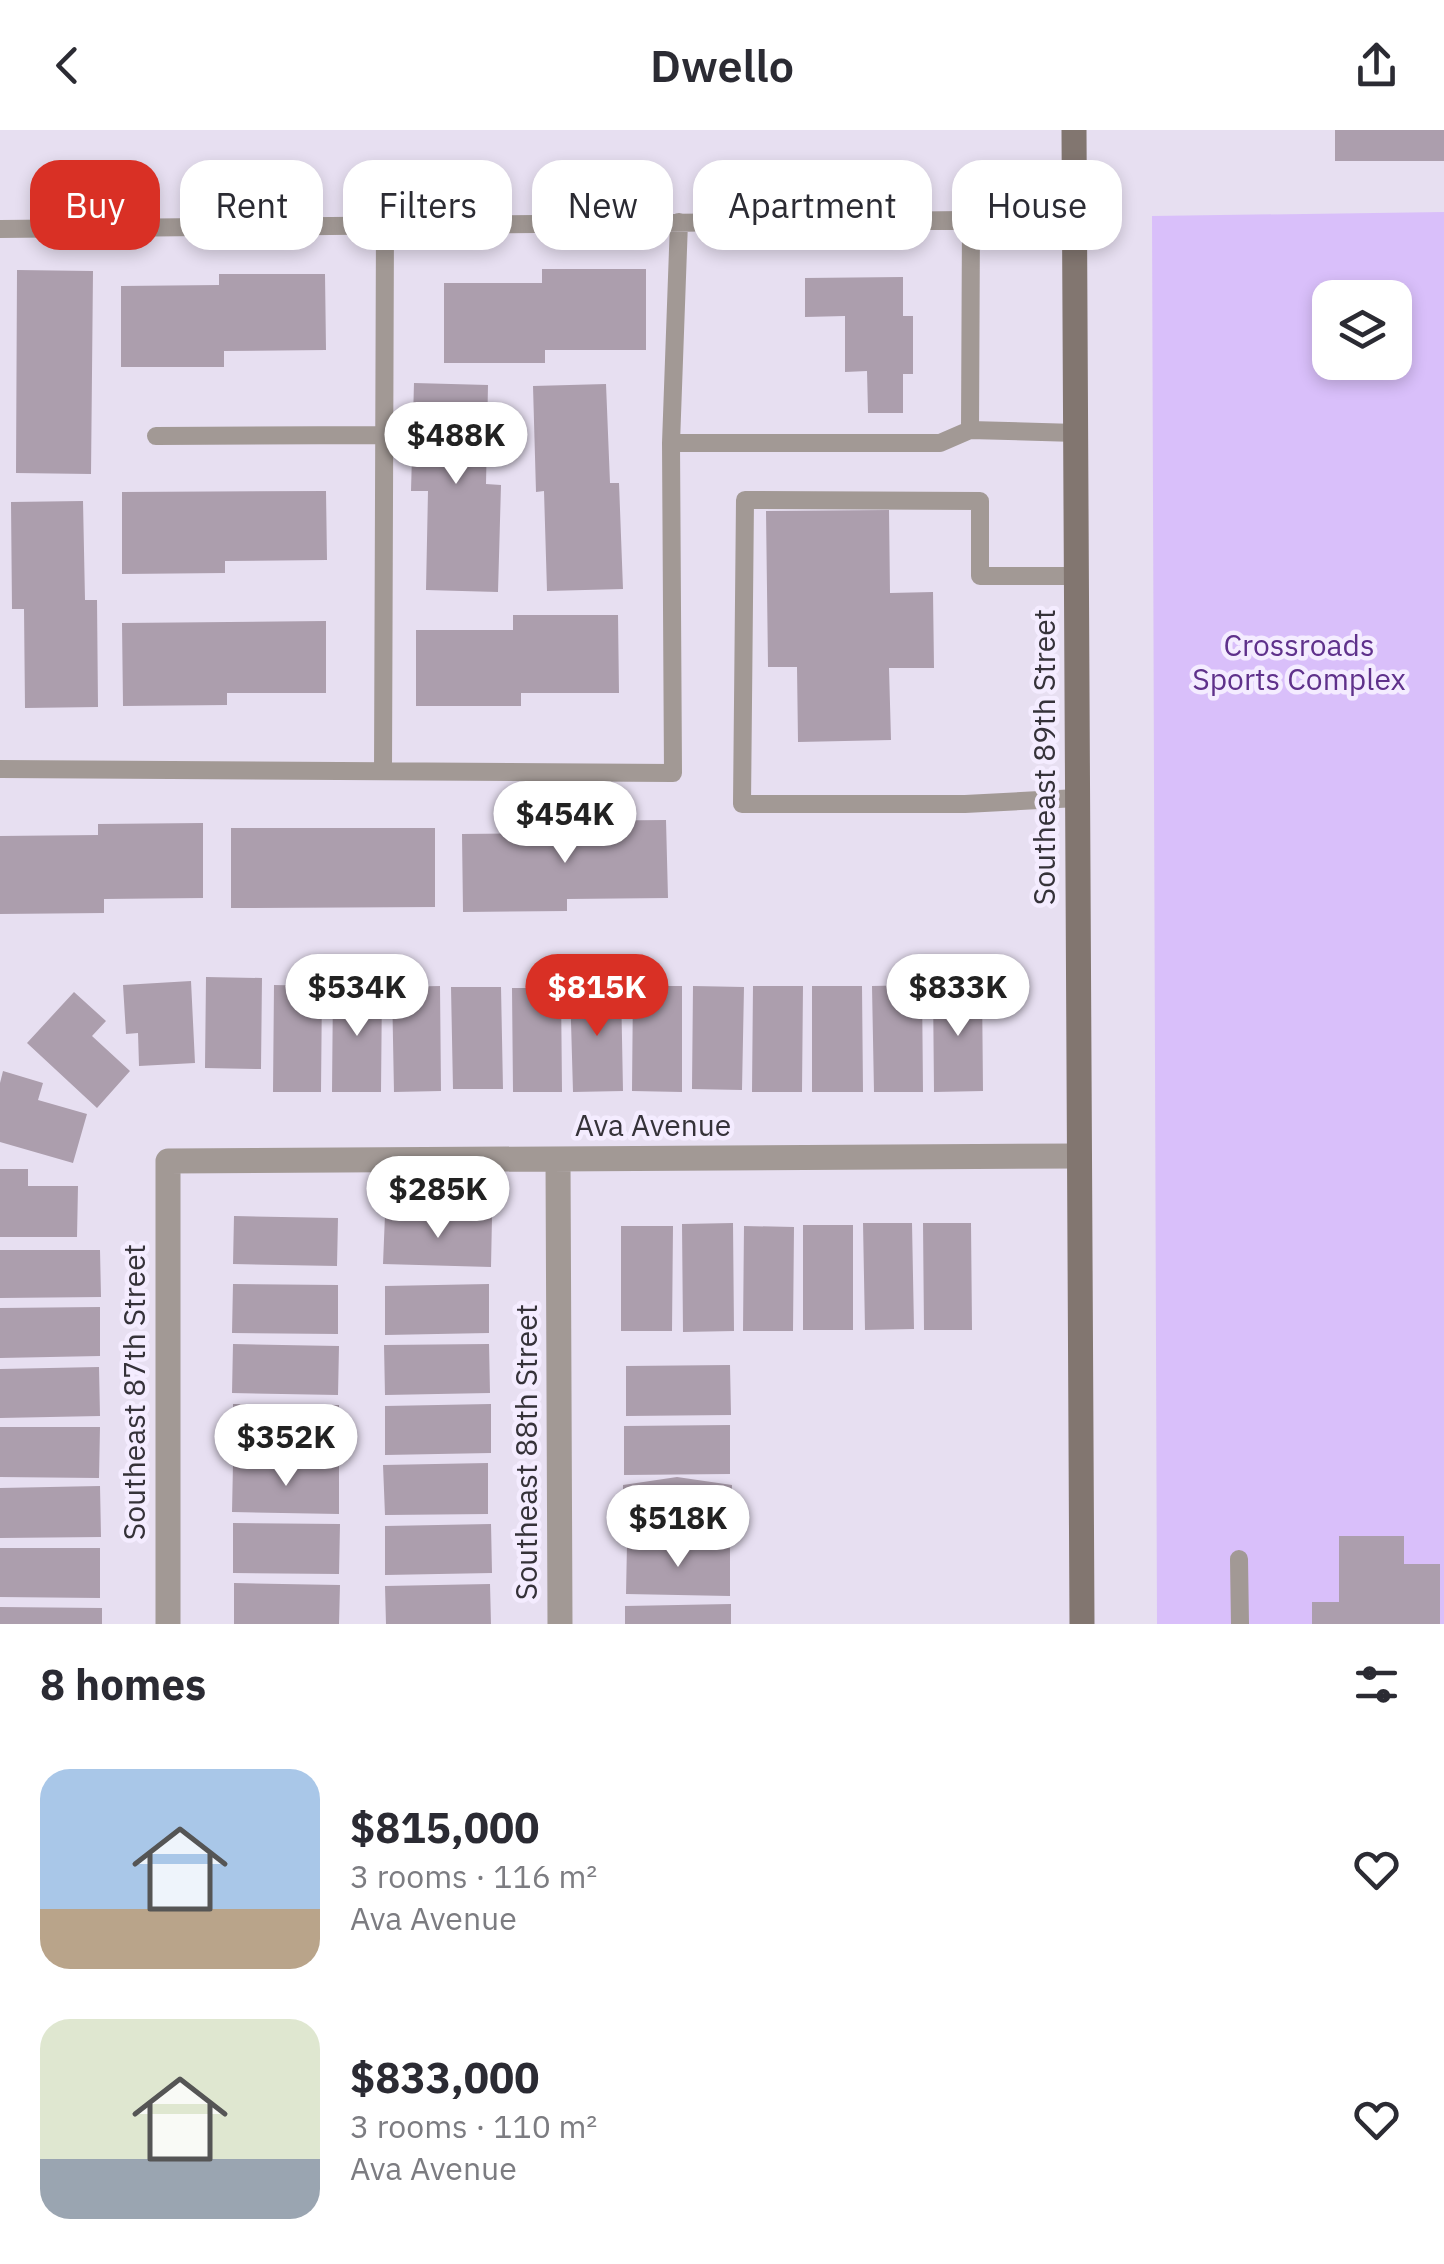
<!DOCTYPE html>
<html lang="en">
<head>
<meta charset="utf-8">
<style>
	:root { --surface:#fff; --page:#f7f7f7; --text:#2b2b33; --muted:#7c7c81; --accent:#d93025 }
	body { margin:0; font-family:"IBM Plex Sans",sans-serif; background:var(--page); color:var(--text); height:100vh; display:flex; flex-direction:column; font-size:38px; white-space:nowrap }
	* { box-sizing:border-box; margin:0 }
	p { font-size:32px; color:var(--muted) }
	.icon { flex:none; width:55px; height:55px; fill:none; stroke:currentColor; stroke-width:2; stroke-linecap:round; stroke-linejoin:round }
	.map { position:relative; height:1494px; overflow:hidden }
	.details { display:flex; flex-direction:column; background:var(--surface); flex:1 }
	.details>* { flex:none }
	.top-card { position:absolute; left:30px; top:30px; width:1385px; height:90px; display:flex; gap:20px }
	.tools { position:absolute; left:1312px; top:150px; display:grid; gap:20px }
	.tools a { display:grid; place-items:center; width:100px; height:100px; border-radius:20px; background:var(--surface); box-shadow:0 5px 15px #0003; font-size:50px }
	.price { position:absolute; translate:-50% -85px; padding:0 22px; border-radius:35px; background:#fff; color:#222; font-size:32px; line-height:65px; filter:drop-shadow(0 2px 5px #0008) }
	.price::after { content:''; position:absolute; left:50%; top:60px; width:30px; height:22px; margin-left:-15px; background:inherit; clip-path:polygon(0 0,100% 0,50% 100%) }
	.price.current { background:var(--accent); color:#fff }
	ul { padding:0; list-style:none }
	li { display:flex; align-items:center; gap:30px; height:250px; padding:0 40px }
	li span { display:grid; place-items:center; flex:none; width:280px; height:200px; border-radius:30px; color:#555 }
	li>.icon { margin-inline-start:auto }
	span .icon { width:120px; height:120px; fill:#fffc; stroke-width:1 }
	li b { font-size:42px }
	h2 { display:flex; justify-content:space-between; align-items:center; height:120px; padding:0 40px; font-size:42px }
	.chip { padding:0 35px; border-radius:30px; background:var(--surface); box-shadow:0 5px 15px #0003; font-size:35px; line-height:90px }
	.chip.current { background:var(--accent); color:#fff }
	header { display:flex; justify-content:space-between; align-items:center; height:130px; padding:0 40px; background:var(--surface); font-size:45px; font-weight:600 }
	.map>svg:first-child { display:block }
	.green { fill:#d9bffa; fill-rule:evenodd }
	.building { fill:#ac9ead }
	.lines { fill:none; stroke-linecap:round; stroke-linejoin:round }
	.service { stroke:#a29995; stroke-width:18 }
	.minor { stroke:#a29995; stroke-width:25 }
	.secondary { stroke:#827670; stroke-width:25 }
	.labels { text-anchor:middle; stroke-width:9; stroke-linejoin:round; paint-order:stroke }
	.park-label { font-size:30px; fill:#5f318b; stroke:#f4ecff }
	.street-label { font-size:30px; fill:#353239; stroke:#f4ecff }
</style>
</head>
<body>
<header><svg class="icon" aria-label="back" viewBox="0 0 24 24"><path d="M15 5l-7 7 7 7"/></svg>Dwello<svg class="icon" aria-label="share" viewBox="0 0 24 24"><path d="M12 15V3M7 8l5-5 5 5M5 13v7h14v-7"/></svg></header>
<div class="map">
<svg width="1444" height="1494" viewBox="0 0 1444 1494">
	<rect width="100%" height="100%" fill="#e7dff1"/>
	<path class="green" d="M1444,82v1412h-287l-5,-1408zM1330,168h65v64h-65z"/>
	<path class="building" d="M1335,0h109v31h-109z
		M542,139h104v81h-101v13h-101v-80h98z
		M17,140l76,1 -2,203 -75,-1z
		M219,144h106l1,76 -102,1v16h-103v-81l98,-1z
		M903,147v39h10v58h-10v39h-35l-1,-42 -22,1v-56l-40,1v-39z
		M414,253l74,2 -2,99 15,1 -3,107 -72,-2 2,-99h-17z
		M606,254l4,99h9l4,106 -76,2 -3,-100 -8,1 -3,-106z
		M326,361l1,69 -102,1v12l-103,1v-82z
		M83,371l2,99h12l1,107 -73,1 -1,-99h-12l-1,-107z
		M889,380l1,83 43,-1 1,76h-45l2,72 -93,2 -1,-75h-29l-2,-156z
		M513,485h105l1,78h-98v13h-105v-76h97z
		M326,491v72h-99v12l-104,1 -1,-83z
		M666,690l2,78 -101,1v12l-104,1 -1,-78 95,-1v-12z
		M203,693v75l-99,1v14l-104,1v-78l98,-1v-11z
		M231,698h204v79l-204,1z
		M206,847l56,1 -1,91 -56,-1z
		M191,851l4,82 -56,3 -1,-33 -12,1 -3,-49z
		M274,855l48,1 -1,106h-48z
		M922,855l1,107h-49l-2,-106z
		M333,856h49l-1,106h-49z
		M440,856l1,105 -47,1 -2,-105z
		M621,856l2,105 -50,1 -3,-105z
		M633,856h49v106l-50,-1z
		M693,856l51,1 -2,103 -50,-1z
		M753,856h50l-1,106h-50z
		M812,856h50l1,106h-51z
		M933,856h49l1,105 -49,1z
		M451,857h50l2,102h-50z
		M512,858h49l1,104h-49z
		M74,862l32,29 -14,15 38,35 -33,37 -70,-65z
		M3,941l40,12 -5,17 49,14 -14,49 -73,-21v-59z
		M0,1039h28v17h50l-1,51h-77z
		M385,1085l107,2 -1,50 -108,-3z
		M234,1086l104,2 -1,48 -104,-2z
		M733,1093l1,108 -51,1 -1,-108z
		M863,1093h49l2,106 -49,1z
		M923,1093h48l1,107h-48z
		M803,1095h50v105h-50z
		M621,1096h52l-1,105h-51z
		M744,1096l50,1 -1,104h-50z
		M0,1120h100l1,47 -101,1z
		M233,1154l105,1v49l-106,-1z
		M489,1154v49l-104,2v-49z
		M100,1177v49l-100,2v-50z
		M233,1214l106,2 -1,49 -106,-2z
		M489,1214l1,49 -105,2 -1,-50z
		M730,1235l1,50 -105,1v-50z
		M99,1237l1,49 -100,2v-49z
		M233,1274l106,1v49l-106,-2z
		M491,1274v49l-106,2v-49z
		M730,1295v49l-106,1v-49z
		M0,1297h100l-1,51 -99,-1z
		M488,1333v51l-103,1 -2,-50z
		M233,1334l106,2v48l-107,-2z
		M677,1347l55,8 -1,50 -108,-1v-49z
		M100,1356l1,51 -101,1v-50z
		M233,1393l107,1 -1,50 -106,-1z
		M491,1394l1,49 -107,2v-49z
		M1339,1406h65v28h36v60h-128v-22h27z
		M627,1414l103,1v51l-104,-2z
		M0,1418h100v50l-100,-1z
		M234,1453l106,2 -1,39h-105z
		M490,1454l1,40h-105l-1,-38z
		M731,1474v20h-106v-18z
		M0,1477l102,1v16h-102z"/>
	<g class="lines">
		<path class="service" d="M0,99l1075,-10
			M970,300l1,-210
			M156,306l228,-1
			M671,313l8,-221
			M1076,446h-96v-75l-235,-1 -3,304h223l112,-6
			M0,639l673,4 -2,-330h269l30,-13 106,3
			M383,641l2,-546
			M1239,1429l1,65"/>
		<path class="minor" d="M558,1029l2,465
			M168,1494v-463l911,-5"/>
		<path class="secondary" d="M1074,0l8,1494"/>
	</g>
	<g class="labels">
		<g class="park-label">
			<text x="1299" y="526">Crossroads<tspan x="1299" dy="34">Sports Complex</tspan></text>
		</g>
		<g class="street-label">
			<text transform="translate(1045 627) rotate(-90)" y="10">Southeast 89th Street</text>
			<text x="653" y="1006">Ava Avenue</text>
			<text transform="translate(135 1262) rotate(-90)" y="10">Southeast 87th Street</text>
			<text transform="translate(527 1322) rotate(-90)" y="10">Southeast 88th Street</text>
		</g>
	</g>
</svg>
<div class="tools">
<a><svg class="icon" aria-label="layers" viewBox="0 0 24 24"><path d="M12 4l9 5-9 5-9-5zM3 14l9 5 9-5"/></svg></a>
</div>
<b class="price" style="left:456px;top:357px">$488K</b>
<b class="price" style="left:565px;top:736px">$454K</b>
<b class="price" style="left:357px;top:909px">$534K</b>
<b class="price current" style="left:597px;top:909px">$815K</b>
<b class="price" style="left:958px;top:909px">$833K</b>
<b class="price" style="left:438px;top:1111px">$285K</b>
<b class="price" style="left:286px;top:1359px">$352K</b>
<b class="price" style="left:678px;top:1440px">$518K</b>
<div class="top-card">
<a class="chip current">Buy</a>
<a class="chip">Rent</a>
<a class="chip">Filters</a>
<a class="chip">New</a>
<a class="chip">Apartment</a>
<a class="chip">House</a>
</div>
</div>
<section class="details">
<h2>8 homes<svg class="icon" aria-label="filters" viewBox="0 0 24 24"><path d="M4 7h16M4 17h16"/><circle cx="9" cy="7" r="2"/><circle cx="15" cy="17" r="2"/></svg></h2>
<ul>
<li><span style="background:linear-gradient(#a9c7e8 70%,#b9a48a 0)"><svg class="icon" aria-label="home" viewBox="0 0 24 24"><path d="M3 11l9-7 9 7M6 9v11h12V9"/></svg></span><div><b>$815,000</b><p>3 rooms · 116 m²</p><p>Ava Avenue</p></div><svg class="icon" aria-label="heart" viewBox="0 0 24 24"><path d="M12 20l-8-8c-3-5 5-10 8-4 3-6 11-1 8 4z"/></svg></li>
<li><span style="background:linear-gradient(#dfe7d0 70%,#9aa5b1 0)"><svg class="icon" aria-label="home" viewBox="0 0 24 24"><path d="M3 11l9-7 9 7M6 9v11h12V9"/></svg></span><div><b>$833,000</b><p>3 rooms · 110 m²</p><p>Ava Avenue</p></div><svg class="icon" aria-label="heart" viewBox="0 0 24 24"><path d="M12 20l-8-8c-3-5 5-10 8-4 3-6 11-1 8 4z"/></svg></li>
</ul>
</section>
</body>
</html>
